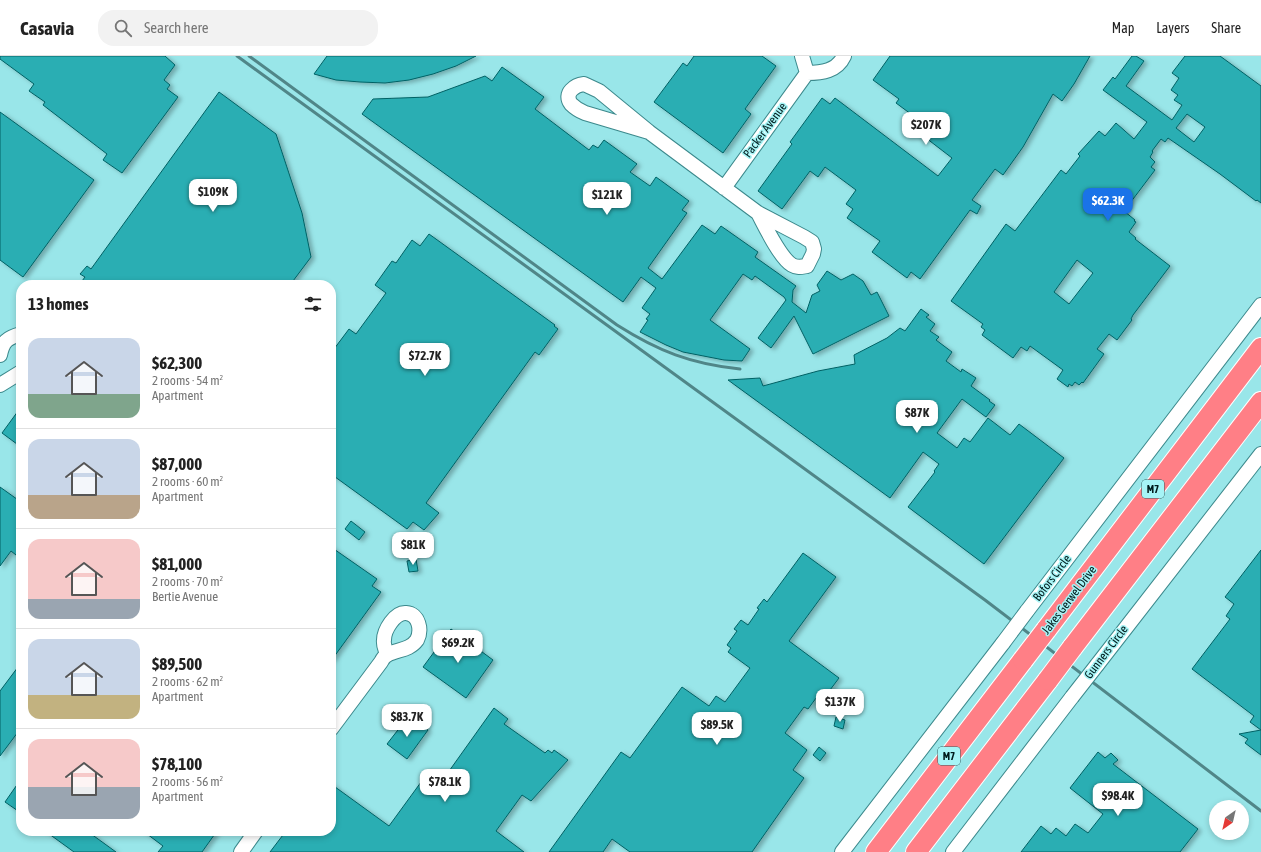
<!DOCTYPE html>
<html lang="en">
<head>
<meta charset="utf-8">
<style>
	:root { --surface:#fff; --page:#f2f2f2; --text:#222; --muted:#767676; --line:#e0e0e0; --accent:#1a73e8 }
	body { margin:0; font-family:"Asap Condensed",sans-serif; background:var(--page); color:var(--text); height:100vh; display:flex; flex-direction:column; font-size:15px; white-space:nowrap }
	* { box-sizing:border-box; margin:0 }
	p { font-size:13px; color:var(--muted) }
	.icon { flex:none; width:22px; height:22px; fill:none; stroke:currentColor; stroke-width:2; stroke-linecap:round; stroke-linejoin:round }
	.map { position:relative; flex:1; overflow:hidden }
	.side { position:absolute; left:16px; top:224px; width:320px; height:556px; display:flex; flex-direction:column; background:var(--surface); border-radius:16px; box-shadow:0 2px 6px #0003 }
	.side>* { flex:none }
	.needle { width:26px; rotate:214deg }
	.buttons { position:absolute; left:1209px; top:744px; display:grid; gap:8px }
	.buttons a { display:grid; place-items:center; width:40px; height:40px; border-radius:50%; background:var(--surface); box-shadow:0 2px 6px #0003; font-size:20px }
	.price { position:absolute; translate:-50% -34px; padding:0 9px; border-radius:8px; background:#fff; color:#222; font-size:13px; line-height:26px; filter:drop-shadow(0 1px 2px #0008) }
	.price::after { content:''; position:absolute; left:50%; top:24px; width:12px; height:9px; margin-left:-6px; background:inherit; clip-path:polygon(0 0,100% 0,50% 100%) }
	.price.current { background:var(--accent); color:#fff }
	ul { padding:0; list-style:none }
	li { display:flex; align-items:center; gap:12px; height:100px; padding:0 12px }
	li+li { border-top:1px solid var(--line) }
	li span { display:grid; place-items:center; flex:none; width:112px; height:80px; border-radius:12px; color:#555 }
	li>.icon { margin-inline-start:auto }
	span .icon { width:48px; height:48px; fill:#fffc; stroke-width:1 }
	li b { font-size:17px }
	h2 { display:flex; justify-content:space-between; align-items:center; height:48px; padding:0 12px; font-size:17px }
	header { display:flex; align-items:center; gap:24px; box-sizing:border-box; height:56px; padding:0 20px; background:var(--surface); border-bottom:1px solid var(--line) }
	header strong { font-size:19px }
	nav { display:flex; gap:22px; margin-inline-start:auto; font-size:14px }
	.search { width:280px; height:36px; background:var(--page); display:flex; align-items:center; gap:10px; box-sizing:border-box; padding:0 14px; border-radius:16px; color:var(--muted); font-size:15px }
	.map>svg:first-child { display:block }
	.building { fill:#2aaeb3; stroke:#036164; fill-rule:evenodd; filter:url(#shadow) }
	.lines { fill:none; stroke-linecap:round; stroke-linejoin:round }
	.minor-casing { stroke:#3c898c; stroke-width:16 }
	.highway-casing { stroke:#fff; stroke-width:22 }
	.minor { stroke:#fff; stroke-width:14 }
	.highway { stroke:#ff7f86; stroke-width:20 }
	.rail { stroke:#508688; stroke-width:3 }
	.minor-bridge-casing { stroke:#3c898c; stroke-width:16; stroke-linecap:butt }
	.highway-bridge-casing { stroke:#fff; stroke-width:22; stroke-linecap:butt }
	.minor-bridge { stroke:#fff; stroke-width:14 }
	.highway-bridge { stroke:#ff7f86; stroke-width:20 }
	.labels { text-anchor:middle; stroke-width:3; stroke-linejoin:round; paint-order:stroke }
	.shield { fill:#a6f4f6; stroke:#325d5e; stroke-width:1 }
	.shield-label { font-size:11px; font-weight:bold; fill:#001c1d }
	.street-label { font-size:12px; fill:#001c1d; stroke:#a6f4f6 }
</style>
</head>
<body>
<header>
<strong>Casavia</strong>
<div class="search"><svg class="icon" aria-label="search" viewBox="0 0 24 24"><circle cx="10" cy="10" r="6"/><path d="M15 15l6 6"/></svg>Search here</div>
<nav><a>Map</a><a>Layers</a><a>Share</a></nav>
</header>
<div class="map">
<svg width="1261" height="796" viewBox="0 0 1261 796">
	<defs>
		<filter id="shadow"><feDropShadow dx="3.5" dy="2" stdDeviation="2" flood-color="#0004"/></filter>
	</defs>
	<rect width="100%" height="100%" fill="#99e6e9"/>
	<path class="building" d="M0,0h165l10,9 -11,15 6,5 -3,4 11,8 -56,76 -19,-13 4,-6 -64,-49 2,-3 -16,-11 5,-7 -34,-25z
		M327,0h149l-20,10 -23,8 -24,6 -24,3 -25,-1 -24,-2 -22,-6z
		M694,0h68l14,10 -31,43 6,5 -28,39 -69,-51 29,-39 4,3z
		M890,0h200l-16,28 -12,17 -9,-7 -30,53 -20,28 -8,-6 -23,31 9,6 -4,8 -7,-4 -50,69 -9,-7 -4,6 -35,-26 8,-11 -33,-23 6,-9 -7,-5 10,-14 -31,-23 -7,10 -8,-6 -28,38 -24,-18 34,-47 -2,-2 32,-44 8,6 5,-6 103,78 14,-18 -39,-30 6,-8 -23,-17 3,-4 -26,-19z
		M1132,0h4l8,5 -18,25 46,34 10,-15 -8,-5 4,-5 -7,-5 8,-12 -7,-5 13,-17h35l41,30v117l-4,-3 -1,1 -36,-27 -52,-36 -3,4 -4,-3 -9,12 1,1 -3,5 5,5 -4,5 4,3 -31,41 11,9 -1,1 2,1 -7,10 7,6 -1,1 35,27 -37,49 -2,4 1,1 -15,20 -8,-6 -12,15 7,5 -21,29 -1,-1 -3,3 -4,-3 -3,4 -3,-2 -1,3 -11,-8 6,-9 -33,-24 -3,5 -6,-4 -8,11 -31,-23 3,-5 -4,-3 2,-3 -32,-23 55,-77 9,7 46,-61 5,4 14,-18 -2,-2 21,-23 6,5 11,-13 18,16 13,-17 -44,-32 10,-13 2,2zM1187,58l18,13 -11,15 -18,-14zM1077,204l16,13 -24,31 -15,-12z
		M502,11l42,30 -9,12 54,41 4,-5 5,3 6,-8 33,24 -7,8 20,14 6,-9 33,24 -7,9 5,3 -39,55 14,11 40,-54 13,9 6,-8 37,26 -3,5 41,29 -3,4 -1,12 14,11 6,-18 8,-4 -3,-6 10,-14 14,9 12,-6 10,7 8,14 6,-3 12,24 -76,38 -19,-38 -23,32 -13,-10 28,-38 -2,-3 -29,-21 -3,4 -9,-6 -33,46 40,29 -8,12 -18,-1 -41,-8 -17,-7 -26,-13 8,-12 -2,-1 4,-5 -8,-6 14,-20 -15,-11 -18,25 -261,-188 11,-15 55,-2 57,-21 7,5z
		M219,36l57,42 26,79 9,44 -21,28h-202l-6,-4 3,-4 -5,-3 7,-8 4,3z
		M0,56l94,68 -71,97 -23,-17z
		M429,178l126,91 -1,1 4,3 -19,26 -4,-3 -109,151 13,10 -15,17 -11,-8 -6,7 -76,-55v-121l18,-24 7,5 30,-41 -11,-8 17,-24 4,2 16,-23 8,6z
		M921,253l8,6 -3,2 9,7 -5,7 9,6 -3,3 16,12 -6,9 15,11 1,-3 14,9 -5,8 19,14 -1,1 6,4 -9,12 -24,-18 -25,34 20,15 7,-10 6,4 18,-24 22,17 9,-11 45,34 -80,106 -76,-57 27,-35 -1,-1 5,-7 -16,-12 -33,46 -162,-118 32,-2 3,8 55,-15 37,-7 -1,-9 33,-17 13,-10 5,3z
		M21,351v40l-19,-14z
		M0,431l21,15v57l-10,-8 -11,15z
		M351,465l14,11 -6,8 -14,-11z
		M331,491l46,32 -5,7 9,6 -50,69z
		M1261,494v180l-11,-8 4,-6 -62,-47 38,-50 -4,-3 8,-12 -9,-7z
		M803,497l33,24 -47,64 50,37 -12,16 -5,-4 -14,19 -4,-2 -19,26 22,17 -14,20 11,8 -52,74h-122l-18,-13 -9,13h-54l72,-100 9,6 52,-71 27,19 7,-10 9,6 25,-34 -22,-16 3,-4 -4,-3 10,-14 -3,-2 7,-9 7,5 11,-16 -2,-1 7,-9 3,3z
		M416,503l2,12 -9,1 -2,-11z
		M451,573l42,31 -27,38 -43,-31z
		M21,607v65l-21,28v-65z
		M494,652l14,11 -4,5 41,29 3,-3 4,3 2,-3 14,10 -37,41 -9,-6 -26,36 28,21h-254l16,-21h45v-47l58,42 35,-48 13,10z
		M408,661l20,13 -21,29 -20,-15z
		M836,661l9,3 -2,9 -9,-3z
		M1261,674v25l-16,-12 3,-4 -9,-5z
		M819,691l7,6 -6,8 -7,-6z
		M1098,696l7,6 6,-5 7,7 -5,4 85,65 -18,23h-159l20,-26 10,8 5,-6 10,8 9,-12 13,9 15,-19 -33,-26z
		M21,723v34l-16,-11z
		M45,775h42l29,21h-42z
		M143,775h74l-15,21h-44l5,-6z"/>
	<g class="lines">
		<g class="minor-casing">
			<path id="minor" d="M802,0l5,17
				M807,17c15,0 30,-2 37,-17
				M649,76l-64,-19c-5,-2 -10,-5 -14,-9 -8,-11 4,-19 13,-20l15,7 50,41 109,81 46,24 8,5 2,7 -1,5 -6,12c-6,1 -10,2 -15,-1 -12,-7 -27,-39 -34,-52
				M724,132l83,-115
				M0,299c3,-14 7,-17 21,-21
				M0,329l21,-13
				M1027,555l234,-306
				M1097,609l164,-211
				M331,673l50,-67c1,-2 4,-6 6,-7 10,-6 22,-4 30,-15 5,-10 2,-26 -11,-27 -11,-1 -22,17 -22,27 -1,5 2,10 3,15
				M241,796l15,-21
				M842,796l161,-209
				M953,796l119,-155"/>
		</g>
		<g class="highway-casing">
			<path id="highway" d="M1046,574l215,-282
				M1072,592l189,-246
				M876,796l147,-192
				M916,796l132,-172"/>
		</g>
		<use href="#minor" class="minor"/>
		<use href="#highway" class="highway"/>
		<path class="rail" d="M237,0l748,544 276,211
			M249,0l368,269c41,26 74,39 123,44"/>
		<g class="minor-bridge-casing">
			<path id="minor-bridge" d="M1003,587l24,-32
				M1072,641l25,-32"/>
		</g>
		<g class="highway-bridge-casing">
			<path id="highway-bridge" d="M1023,604l23,-30
				M1048,624l24,-32"/>
		</g>
		<use href="#minor-bridge" class="minor-bridge"/>
		<use href="#highway-bridge" class="highway-bridge"/>
	</g>
	<g class="labels">
		<g class="shield">
			<rect x="1142" y="424" width="22" height="18" rx="3"/>
			<rect x="938" y="691" width="22" height="18" rx="3"/>
		</g>
		<g class="shield-label">
			<text x="1153" y="437">M7</text>
			<text x="949" y="704">M7</text>
		</g>
		<g class="street-label">
			<text transform="translate(765 74) rotate(-54)" y="4">Packer Avenue</text>
			<text transform="translate(1052 522) rotate(-53)" y="4">Bofors Circle</text>
			<text transform="translate(1069 544) rotate(-53)" y="4">Jakes Gerwel Drive</text>
			<text transform="translate(1106 596) rotate(-53)" y="4">Gunners Circle</text>
		</g>
	</g>
</svg>
<div class="buttons">
<a><svg class="needle" viewBox="-14 -14 28 28"><path d="M0-13l5 13h-10z" fill="#e53935"/><path d="M0 13l5-13h-10z" fill="#767676"/></svg></a>
</div>
<b class="price" style="left:926px;top:90px">$207K</b>
<b class="price" style="left:213px;top:157px">$109K</b>
<b class="price" style="left:607px;top:160px">$121K</b>
<b class="price current" style="left:1108px;top:166px">$62.3K</b>
<b class="price" style="left:425px;top:321px">$72.7K</b>
<b class="price" style="left:917px;top:378px">$87K</b>
<b class="price" style="left:413px;top:510px">$81K</b>
<b class="price" style="left:458px;top:608px">$69.2K</b>
<b class="price" style="left:840px;top:667px">$137K</b>
<b class="price" style="left:407px;top:682px">$83.7K</b>
<b class="price" style="left:717px;top:690px">$89.5K</b>
<b class="price" style="left:445px;top:747px">$78.1K</b>
<b class="price" style="left:1118px;top:761px">$98.4K</b>
<section class="side">
<h2>13 homes<svg class="icon" aria-label="filters" viewBox="0 0 24 24"><path d="M4 7h16M4 17h16"/><circle cx="9" cy="7" r="2"/><circle cx="15" cy="17" r="2"/></svg></h2>
<ul>
<li><span style="background:linear-gradient(#c9d6e8 70%,#7fa58c 0)"><svg class="icon" aria-label="home" viewBox="0 0 24 24"><path d="M3 11l9-7 9 7M6 9v11h12V9"/></svg></span><div><b>$62,300</b><p>2 rooms · 54 m²</p><p>Apartment</p></div></li>
<li><span style="background:linear-gradient(#c9d6e8 70%,#b9a48a 0)"><svg class="icon" aria-label="home" viewBox="0 0 24 24"><path d="M3 11l9-7 9 7M6 9v11h12V9"/></svg></span><div><b>$87,000</b><p>2 rooms · 60 m²</p><p>Apartment</p></div></li>
<li><span style="background:linear-gradient(#f6c9c9 75%,#9aa5b1 0)"><svg class="icon" aria-label="home" viewBox="0 0 24 24"><path d="M3 11l9-7 9 7M6 9v11h12V9"/></svg></span><div><b>$81,000</b><p>2 rooms · 70 m²</p><p>Bertie Avenue</p></div></li>
<li><span style="background:linear-gradient(#c9d6e8 70%,#c2b280 0)"><svg class="icon" aria-label="home" viewBox="0 0 24 24"><path d="M3 11l9-7 9 7M6 9v11h12V9"/></svg></span><div><b>$89,500</b><p>2 rooms · 62 m²</p><p>Apartment</p></div></li>
<li><span style="background:linear-gradient(#f6c9c9 60%,#9aa5b1 0)"><svg class="icon" aria-label="home" viewBox="0 0 24 24"><path d="M3 11l9-7 9 7M6 9v11h12V9"/></svg></span><div><b>$78,100</b><p>2 rooms · 56 m²</p><p>Apartment</p></div></li>
</ul>
</section>
</div>
</body>
</html>
